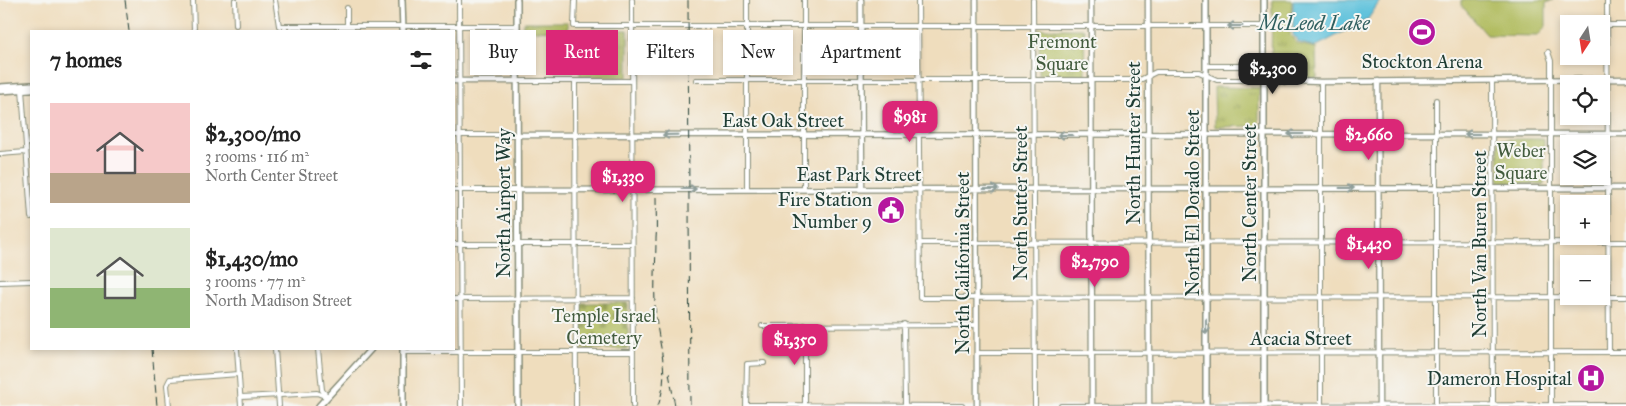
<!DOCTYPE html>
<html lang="en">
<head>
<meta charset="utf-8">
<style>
	:root { --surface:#fff; --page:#f2f2f2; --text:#222; --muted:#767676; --accent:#db2777 }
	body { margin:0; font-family:"IM FELL Great Primer",serif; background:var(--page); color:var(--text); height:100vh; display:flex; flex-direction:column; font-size:19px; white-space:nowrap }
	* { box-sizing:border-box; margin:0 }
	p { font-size:16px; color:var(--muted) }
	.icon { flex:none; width:28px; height:28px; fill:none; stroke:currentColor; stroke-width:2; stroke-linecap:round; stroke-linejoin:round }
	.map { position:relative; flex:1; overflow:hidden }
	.side { position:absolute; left:30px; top:30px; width:425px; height:320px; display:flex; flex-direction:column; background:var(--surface); border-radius:0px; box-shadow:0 2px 8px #0003 }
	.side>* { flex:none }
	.guide { position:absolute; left:470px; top:30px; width:475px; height:45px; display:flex; gap:10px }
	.needle { width:32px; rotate:192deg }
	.fabs { position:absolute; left:1560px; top:15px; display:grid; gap:10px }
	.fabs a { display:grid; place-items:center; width:50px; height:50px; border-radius:0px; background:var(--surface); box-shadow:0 2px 8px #0003; font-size:25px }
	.price { position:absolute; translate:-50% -42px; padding:0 11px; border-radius:10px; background:var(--accent); color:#fff; font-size:16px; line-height:32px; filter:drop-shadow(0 1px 2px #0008) }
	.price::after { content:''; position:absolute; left:50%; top:30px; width:15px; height:11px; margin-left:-8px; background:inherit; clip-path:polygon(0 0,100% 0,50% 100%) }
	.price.on { background:#222; color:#fff }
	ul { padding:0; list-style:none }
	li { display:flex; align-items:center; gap:15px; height:125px; padding:0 20px }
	li span { display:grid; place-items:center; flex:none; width:140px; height:100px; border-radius:0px; color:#555 }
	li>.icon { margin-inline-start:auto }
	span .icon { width:60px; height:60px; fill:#fffc; stroke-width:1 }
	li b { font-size:21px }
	h2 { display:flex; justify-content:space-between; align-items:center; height:60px; padding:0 20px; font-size:21px }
	.chip { padding:0 18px; border-radius:0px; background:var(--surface); box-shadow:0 2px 8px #0003; font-size:18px; line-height:45px }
	.chip.on { background:var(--accent); color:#fff }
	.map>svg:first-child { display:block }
	.green { fill:#b0bb5d; stroke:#687c48 }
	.cemetery { fill:url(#cemetery-stones); stroke:#687c48 }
	.park { fill:url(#park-tufts); stroke:#687c48 }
	.water { fill:#5dc1db; stroke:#3e7f88 }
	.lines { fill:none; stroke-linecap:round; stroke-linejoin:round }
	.minor-casing { stroke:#878d78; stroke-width:6 }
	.tertiary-casing { stroke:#878d78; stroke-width:7 }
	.secondary-casing { stroke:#878d78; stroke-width:8 }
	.minor { stroke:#fff; stroke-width:4 }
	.tertiary { stroke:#fff; stroke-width:4.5 }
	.secondary { stroke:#fff; stroke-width:5 }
	.rail { stroke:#1f3d34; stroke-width:1; stroke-dasharray:8 4; stroke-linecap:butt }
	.oneway { stroke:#8f9e9a }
	.labels { text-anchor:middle; stroke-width:4; stroke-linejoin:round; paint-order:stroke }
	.park-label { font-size:19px; fill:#435c3e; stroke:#f6f6f2 }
	.poi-label { font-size:19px; fill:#1f3d34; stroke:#f6f6f2; text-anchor:end }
	.street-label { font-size:19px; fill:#1f3d34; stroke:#f6f6f2 }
	.water-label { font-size:20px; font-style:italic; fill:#2e5e5e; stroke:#f6f6f2 }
</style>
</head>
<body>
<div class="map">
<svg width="1626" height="406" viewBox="0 0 1626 406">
	<defs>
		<pattern id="cemetery-stones" width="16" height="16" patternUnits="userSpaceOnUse" patternTransform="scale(1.25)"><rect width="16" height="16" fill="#b0bb5d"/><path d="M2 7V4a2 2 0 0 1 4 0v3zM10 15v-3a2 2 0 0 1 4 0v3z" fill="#8f994e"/></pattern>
		<pattern id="park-tufts" width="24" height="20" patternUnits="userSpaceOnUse" patternTransform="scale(1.25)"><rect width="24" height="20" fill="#b0bb5d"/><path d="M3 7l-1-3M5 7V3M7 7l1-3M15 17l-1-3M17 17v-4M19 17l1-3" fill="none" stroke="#8f994e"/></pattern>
	</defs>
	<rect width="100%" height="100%" fill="#f6f6f2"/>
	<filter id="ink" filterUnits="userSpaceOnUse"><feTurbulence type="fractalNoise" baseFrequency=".02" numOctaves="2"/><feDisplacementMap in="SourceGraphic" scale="10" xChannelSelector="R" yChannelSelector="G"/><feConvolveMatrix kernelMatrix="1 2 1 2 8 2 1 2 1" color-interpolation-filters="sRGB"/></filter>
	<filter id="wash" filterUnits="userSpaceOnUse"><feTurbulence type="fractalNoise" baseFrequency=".0096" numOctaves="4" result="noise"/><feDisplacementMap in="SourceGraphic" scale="20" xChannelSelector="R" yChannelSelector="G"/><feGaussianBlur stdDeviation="1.12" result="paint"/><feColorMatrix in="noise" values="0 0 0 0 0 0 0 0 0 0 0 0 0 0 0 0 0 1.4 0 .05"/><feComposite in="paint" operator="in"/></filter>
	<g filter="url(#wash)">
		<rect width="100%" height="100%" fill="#efddbd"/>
		<path class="green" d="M1461,0h92l-7,3v23l-8,10 -51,-1 -26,-30z"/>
		<path class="cemetery" d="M581,303h47v46h-47z"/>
		<path class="park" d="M1272,0h20l-2,35 8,9 18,4 1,30 -35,-1 -11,-7z
			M523,22h45v8l-45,1z
			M1039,29h45l1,46h-46z
			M580,30h48v47h-48z
			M1214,87l45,1v38l-44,1z
			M1498,139h46v45h-45z"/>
		<path class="water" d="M1293,0h90l-3,1 -12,18 -53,28 -17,-5 -1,-4 -4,-2z"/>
	</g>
	<g filter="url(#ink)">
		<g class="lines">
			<g class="minor-casing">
				<path id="minor" d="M193,0l1,31
					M235,0l1,25
					M275,0l4,26h238
					M459,0l2,406
					M575,0l-1,26h690
					M632,0l1,406
					M747,0v189
					M804,0v189
					M918,0l2,298 706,-1
					M1033,0l2,406
					M1607,0l2,352
					M347,8v18
					M1607,25h19
					M1548,52l3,9v345
					M1207,66h57
					M696,80h444l16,-8h43l18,8h47
					M517,81h115
					M575,81l1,325
					M1492,81l1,325
					M1321,82v324
					M22,89l9,128
					M1436,100v306
					M454,135h63
					M0,154l26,-2
					M454,190h63
					M919,243l707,-1
					M454,244h178
					M0,282l31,-1
					M454,299l179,-1
					M904,324l1,81
					M805,325v80
					M762,326l215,-1
					M237,349l4,57
					M275,349l4,57
					M318,349l4,41 4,5
					M403,352h230
					M977,353l649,-1
					M241,397l76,-4 10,4
					M747,405l215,1
					M169,406l-2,-21 3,-6 69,-5
					M746,406l1,-42 17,-1
					M1061,406l565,-1"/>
			</g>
			<g class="tertiary-casing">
				<path id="tertiary" d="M861,0l1,189
					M976,0l1,406
					M1091,0l1,406
					M1148,0l1,406
					M1264,80l57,2 305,-3
					M454,81h63
					M1378,81l1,325
					M517,135l1109,-1
					M517,190l1109,-2"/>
			</g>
			<g class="secondary-casing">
				<path id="secondary" d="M402,0l1,31
					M517,0l1,406
					M1206,0v406
					M1265,60l7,14 12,7
					M0,87l31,-2
					M0,91l31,-2
					M403,349v57
					M319,406l52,-57
					M1264,406v-406"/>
			</g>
			<use href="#minor" class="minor"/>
			<use href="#tertiary" class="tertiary"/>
			<use href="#secondary" class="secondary"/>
			<path class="rail" d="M125,0l4,31
				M688,0l2,406
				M656,197c0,14 1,28 0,42 0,22 -2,43 -1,65 1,38 17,63 3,102
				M152,349l5,57
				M669,373l6,33"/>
		</g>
		<defs><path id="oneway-shaft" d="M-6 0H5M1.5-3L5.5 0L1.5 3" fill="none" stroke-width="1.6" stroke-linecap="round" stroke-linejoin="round" transform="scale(1.25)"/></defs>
		<g class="oneway">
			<use href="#oneway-shaft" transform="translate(1235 26) rotate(180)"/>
			<use href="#oneway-shaft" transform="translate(1295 134) rotate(180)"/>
			<use href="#oneway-shaft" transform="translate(1472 134) rotate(-180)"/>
			<use href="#oneway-shaft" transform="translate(670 135) rotate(179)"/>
			<use href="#oneway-shaft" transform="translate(1065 135) rotate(-180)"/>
			<use href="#oneway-shaft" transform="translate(1347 188)"/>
			<use href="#oneway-shaft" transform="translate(689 189)"/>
			<use href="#oneway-shaft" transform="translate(991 189)"/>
			<use href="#oneway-shaft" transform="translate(1206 327) rotate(90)"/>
		</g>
	</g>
	<defs>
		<g id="stadium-disc" transform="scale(1.4375)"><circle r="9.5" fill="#b5179e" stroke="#f6f6f2"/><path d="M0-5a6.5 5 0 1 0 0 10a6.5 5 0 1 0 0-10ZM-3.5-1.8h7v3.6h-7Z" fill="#fff"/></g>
		<g id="civic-disc" transform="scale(1.4375)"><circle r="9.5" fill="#b5179e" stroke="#f6f6f2"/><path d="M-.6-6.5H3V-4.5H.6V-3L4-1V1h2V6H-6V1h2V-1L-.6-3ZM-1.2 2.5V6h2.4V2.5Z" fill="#fff"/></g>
		<g id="hospital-disc" transform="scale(1.4375)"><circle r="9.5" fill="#b5179e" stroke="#f6f6f2"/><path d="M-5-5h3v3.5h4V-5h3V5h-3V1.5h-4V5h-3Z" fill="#fff"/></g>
	</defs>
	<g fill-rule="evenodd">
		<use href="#stadium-disc" x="1422" y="32"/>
		<use href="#civic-disc" x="891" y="210"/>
		<use href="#hospital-disc" x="1591" y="378"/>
	</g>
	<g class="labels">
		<g class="park-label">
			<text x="1062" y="48">Fremont<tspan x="1062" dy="22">Square</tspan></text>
			<text x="1521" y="157">Weber<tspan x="1521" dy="22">Square</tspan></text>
			<text x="604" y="322">Temple Israel<tspan x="604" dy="22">Cemetery</tspan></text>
		</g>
		<g class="poi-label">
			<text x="1422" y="68" text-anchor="middle">Stockton Arena</text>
			<text x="872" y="206">Fire Station<tspan x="872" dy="22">Number 9</tspan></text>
			<text x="1572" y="385">Dameron Hospital</text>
		</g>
		<g class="street-label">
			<text x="783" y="127">East Oak Street</text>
			<text transform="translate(1133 143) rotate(-90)" y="7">North Hunter Street</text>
			<text x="859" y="181">East Park Street</text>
			<text transform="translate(503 203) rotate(-90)" y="7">North Airport Way</text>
			<text transform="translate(1020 203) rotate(-90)" y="7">North Sutter Street</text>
			<text transform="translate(1192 203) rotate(-90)" y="7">North El Dorado Street</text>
			<text transform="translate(1249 203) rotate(-90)" y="7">North Center Street</text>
			<text transform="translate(1479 244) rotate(-90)" y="7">North Van Buren Street</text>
			<text transform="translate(962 263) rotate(-90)" y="7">North California Street</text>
			<text x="1301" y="345">Acacia Street</text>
		</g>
		<g class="water-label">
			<text x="1314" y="30">McLeod Lake</text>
		</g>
	</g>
</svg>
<div class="fabs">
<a><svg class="needle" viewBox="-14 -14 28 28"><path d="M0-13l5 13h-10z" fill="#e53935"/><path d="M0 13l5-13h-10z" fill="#767676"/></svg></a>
<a><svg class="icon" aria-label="locate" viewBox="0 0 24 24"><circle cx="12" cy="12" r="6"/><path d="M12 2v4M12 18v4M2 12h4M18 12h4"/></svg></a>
<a><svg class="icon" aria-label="layers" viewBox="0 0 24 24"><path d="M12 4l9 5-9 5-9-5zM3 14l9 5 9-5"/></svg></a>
<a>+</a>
<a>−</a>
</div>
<b class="price on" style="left:1273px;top:95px">$2,300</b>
<b class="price" style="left:910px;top:143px">$981</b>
<b class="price" style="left:1369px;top:161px">$2,660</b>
<b class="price" style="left:623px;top:203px">$1,330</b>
<b class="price" style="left:1369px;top:270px">$1,430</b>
<b class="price" style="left:1095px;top:288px">$2,790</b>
<b class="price" style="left:795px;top:366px">$1,350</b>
<div class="guide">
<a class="chip">Buy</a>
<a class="chip on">Rent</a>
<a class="chip">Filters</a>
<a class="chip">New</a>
<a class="chip">Apartment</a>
</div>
<section class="side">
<h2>7 homes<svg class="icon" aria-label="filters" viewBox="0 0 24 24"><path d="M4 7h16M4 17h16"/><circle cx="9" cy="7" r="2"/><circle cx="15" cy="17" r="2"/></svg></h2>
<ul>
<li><span style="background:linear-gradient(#f6c9c9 70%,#b9a48a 0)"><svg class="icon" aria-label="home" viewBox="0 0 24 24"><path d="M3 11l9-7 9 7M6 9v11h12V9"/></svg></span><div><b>$2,300/mo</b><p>3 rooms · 116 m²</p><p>North Center Street</p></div></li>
<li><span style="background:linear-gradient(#dfe7d0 60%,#8fb573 0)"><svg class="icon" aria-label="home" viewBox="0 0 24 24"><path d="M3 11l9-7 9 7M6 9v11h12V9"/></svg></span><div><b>$1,430/mo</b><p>3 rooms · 77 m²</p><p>North Madison Street</p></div></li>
</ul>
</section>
</div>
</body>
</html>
